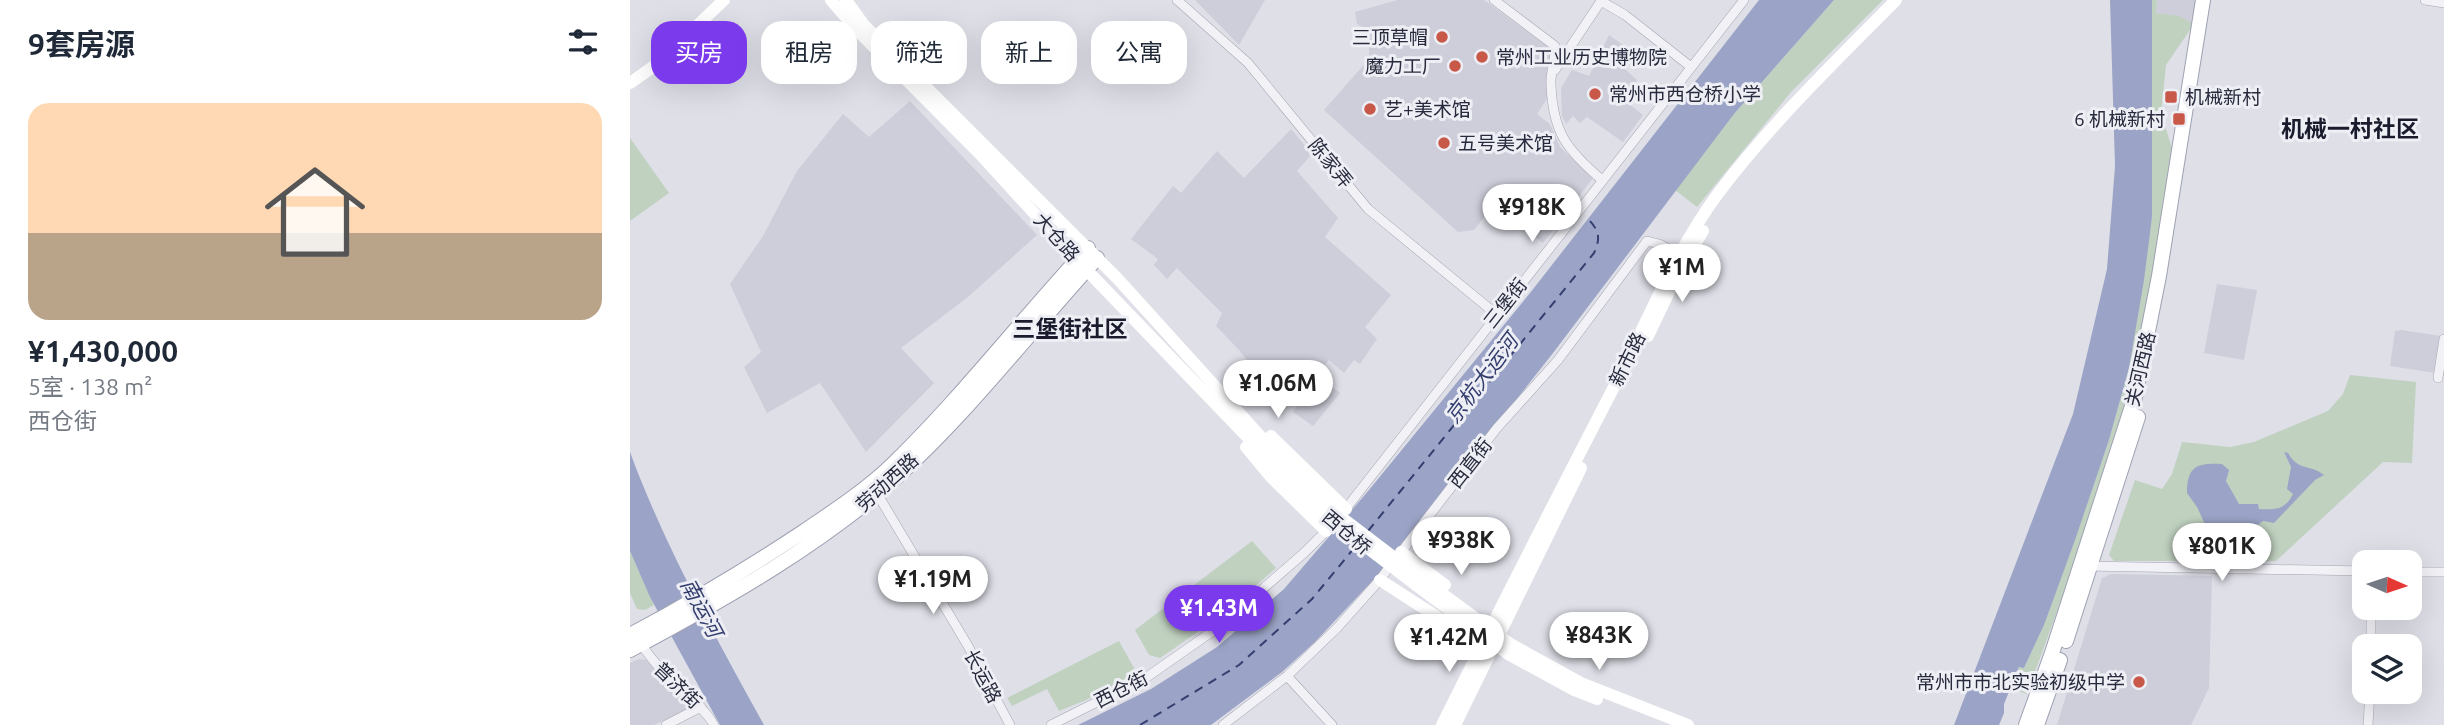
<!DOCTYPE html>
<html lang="zh">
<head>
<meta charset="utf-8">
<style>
	:root { --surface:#fff; --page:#f6f6f7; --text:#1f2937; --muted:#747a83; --line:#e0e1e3; --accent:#7c3aed }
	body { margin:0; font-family:Ubuntu,"Noto Sans SC",sans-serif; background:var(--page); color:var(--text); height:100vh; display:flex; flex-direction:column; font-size:26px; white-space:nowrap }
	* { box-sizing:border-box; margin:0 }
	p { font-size:23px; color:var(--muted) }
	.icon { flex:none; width:38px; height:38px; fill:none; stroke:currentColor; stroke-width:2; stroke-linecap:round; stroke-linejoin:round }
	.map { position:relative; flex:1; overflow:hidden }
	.side { display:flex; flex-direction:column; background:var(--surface); width:630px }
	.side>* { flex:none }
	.top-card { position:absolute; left:21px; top:21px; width:665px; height:63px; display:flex; gap:14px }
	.needle { width:46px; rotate:93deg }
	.buttons { position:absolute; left:1722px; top:550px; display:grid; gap:14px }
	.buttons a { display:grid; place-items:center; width:70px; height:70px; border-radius:14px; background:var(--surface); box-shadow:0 7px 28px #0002; font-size:35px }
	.price { position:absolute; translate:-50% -60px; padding:0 16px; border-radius:24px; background:#fff; color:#222; font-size:23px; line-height:46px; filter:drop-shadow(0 2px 4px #0008) }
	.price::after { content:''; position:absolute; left:50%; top:42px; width:21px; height:16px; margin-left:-10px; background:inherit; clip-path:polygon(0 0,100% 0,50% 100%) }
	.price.current { background:var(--accent); color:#fff }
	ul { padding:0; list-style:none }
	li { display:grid; align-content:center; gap:14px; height:371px; padding:0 28px }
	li+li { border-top:2px solid var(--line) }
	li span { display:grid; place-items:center; height:217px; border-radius:21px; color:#555 }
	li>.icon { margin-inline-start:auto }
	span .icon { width:126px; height:126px; fill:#fffc; stroke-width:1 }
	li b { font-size:30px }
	h2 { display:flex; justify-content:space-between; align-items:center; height:84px; padding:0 28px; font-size:30px }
	.chip { padding:0 24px; border-radius:21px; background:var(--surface); box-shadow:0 7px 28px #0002; font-size:24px; line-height:63px }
	.chip.current { background:var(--accent); color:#fff }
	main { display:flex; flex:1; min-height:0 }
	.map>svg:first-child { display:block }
	.built { fill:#cdced9 }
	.green { fill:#c0d1c0 }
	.water { fill:#9ba4c6 }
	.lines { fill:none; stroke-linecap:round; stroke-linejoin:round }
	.ferry { stroke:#343e6f; stroke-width:2; stroke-dasharray:9 7; stroke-linecap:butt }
	.street-casing { stroke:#a4a5b1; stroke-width:10 }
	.primary-casing { stroke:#9ea1b2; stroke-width:16 }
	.street { stroke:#f1f1f6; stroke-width:9 }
	.secondary { stroke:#fff; stroke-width:12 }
	.primary { stroke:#fff; stroke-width:14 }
	.secondary-bridge { stroke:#fff; stroke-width:12 }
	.poi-dot { fill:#c85848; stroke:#eeeff5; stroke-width:2.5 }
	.labels { text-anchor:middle; stroke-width:6; stroke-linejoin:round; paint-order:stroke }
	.poi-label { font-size:19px; fill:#282a3d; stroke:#eeeff5; text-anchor:start }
	.street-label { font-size:19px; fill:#282a3d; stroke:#eeeff5 }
	.water-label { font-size:21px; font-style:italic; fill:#343e6f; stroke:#eeeff5 }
	.quarter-label { font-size:23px; font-weight:bold; fill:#1a1c2e; stroke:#eeeff5 }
</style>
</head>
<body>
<main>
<section class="side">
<h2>9套房源<svg class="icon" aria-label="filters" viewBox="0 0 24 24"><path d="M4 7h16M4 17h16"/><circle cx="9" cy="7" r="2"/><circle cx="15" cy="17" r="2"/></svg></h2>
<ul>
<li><span style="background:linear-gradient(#ffd9b3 60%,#b9a48a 0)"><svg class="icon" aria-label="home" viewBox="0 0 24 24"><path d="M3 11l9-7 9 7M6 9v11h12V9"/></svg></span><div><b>¥1,430,000</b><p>5室 · 138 m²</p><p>西仓街</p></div></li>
</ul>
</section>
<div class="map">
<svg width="1814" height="725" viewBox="0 0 1814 725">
	<rect width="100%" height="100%" fill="#dedfe7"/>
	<path class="built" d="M565,0h70l-26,45z
		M767,0h87l68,50 -3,46 -12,18 13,10 10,23 33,31 -50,65 -42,-33 -6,8 -7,-6 -14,18 -16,2 -134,-122 45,-51v-28l-12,-7 -2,-12z
		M1527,0h41l-4,24 -38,-11z
		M979,35l18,13 -10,14 20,18 -13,20 19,15 -20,27 -36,-25 -7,6 -7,-7 -7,8 -4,-8 -1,-28 11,-18 17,6z
		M280,101l127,134 -69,62 -67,51 33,35 -68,69 -46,-69 -53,30 -23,-46 17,-15 -31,-68 33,-48 34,-65 46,-57 26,23z
		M661,129l21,25 -15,17 41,47 -13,19 66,58 -26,32 12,12 -17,25 -6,-4 -10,13 -15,-13 -12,15 23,18 -27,33 -20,-14 10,-14 -20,-19 -13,11 -31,-40 -23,-24 6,-13 -45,-45 -10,11 -13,-14 4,-6 -27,-20 42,-53 8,7 36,-42 27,27z
		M1587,284l40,6 -13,70 -40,-7z
		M1771,330l40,6 -5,37 -46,-7 5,-35z
		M1481,574l101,2 -3,112 -18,37h-134l45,-147z
		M9,659l7,1 16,18 27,23v8l-35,16h-24v-62z"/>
	<path class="green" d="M1204,0h49l-92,92 -94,115 -22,-17 59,-76z
		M1522,0h5l-1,13 23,3 15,8 -28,41 -5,48 14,45 -46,241 -35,110 -67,185 -17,-6 10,-22 4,2 20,-43 65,-185 20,-72 23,-151z
		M0,138l39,55 -39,28z
		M1720,375l66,7 -4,81 -29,-1 -107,99h-162l-5,-6 26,-75 27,9 10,-15 10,-32 48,5 24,-5 74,-31 15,-17z
		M622,541l24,27 -55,48 -61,42 -11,-3 -14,-25z
		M0,551l24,54 -9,5 -8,-1 -7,-16z
		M489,641l15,27 -2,7 -46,25 -27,11 -12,-22 -35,17 -5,-8z"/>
	<path class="water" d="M1129,0h75l-100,114 -181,239 -176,223 -62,66 -33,30 -71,53h-133l73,-36 66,-42 67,-58 85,-99 161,-197z
		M1480,0h42v217l-8,63 -15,88 -20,72 -34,100 -31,85 -20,43 -5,-1 -15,37v9l-5,12h-45l119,-311 34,-145 8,-103z
		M0,452c35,95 85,184 134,273h-44l-70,-128 -20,-46z
		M1654,452l4,1c11,19 23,11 36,22l-9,5 -41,43 -11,-2 -9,7 -25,5 -8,4h-7l-5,-4 -12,-26 -10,-14c0,-27 10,-30 35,-29l7,6 -3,11 13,23h19l1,5c16,1 26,1 34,-15l-6,-5 4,-22z"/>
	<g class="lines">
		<path class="ferry" d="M738,531l226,-278c6,-13 6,-21 -4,-32
			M510,725l99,-60 73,-66 43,-52"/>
		<g class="street-casing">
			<path id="street" d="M547,0l71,63 120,146 128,105
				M864,0l61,46c1,14 -5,26 -4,39 2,48 16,65 51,95
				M1795,0l19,3
				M925,70l46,-69 24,14 66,52
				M1808,378l6,-39
				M245,490l93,156 42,79
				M714,511l400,-511
				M1456,566l278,5
				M1780,572h34
				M11,644c12,18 27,33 42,48 11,11 23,18 31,33
				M1741,646v-39
				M657,676l45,49
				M36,725l35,-18
				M421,725l96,-48 73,-51 84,-73 26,-26
				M593,725l64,-49 50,-48 41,-46 119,-154 61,-68 89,-119 12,3 20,10
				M1738,725l2,-34"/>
		</g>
		<g class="primary-casing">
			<path id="primary" d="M0,635c60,-32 117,-66 173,-103 31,-21 63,-42 89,-67 70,-68 130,-146 196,-217
				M1436,641l72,-224
				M0,650c95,-51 190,-104 270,-176 72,-66 132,-145 197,-216
				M1396,725l26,-72 83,-256 24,-121 44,-276
				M1407,725l23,-65"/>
		</g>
		<use href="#street" class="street"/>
		<path class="secondary" d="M201,0l26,30 123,124 97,106 206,214
			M216,0l18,25 253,253 173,191
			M0,83l27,-19 67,-64
			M1018,336l32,-67 23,-38
			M641,436l75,73
			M616,447l24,29 56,55
			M771,552l44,33
			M791,578l91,67 69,38 107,42
			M750,580l90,58 16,-1
			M786,585l92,69 66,36 23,9
			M812,725c57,-115 116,-230 175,-344 32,-63 58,-129 100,-186 53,-71 117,-132 179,-195
			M825,725l126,-257"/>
		<use href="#primary" class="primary"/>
		<path class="secondary-bridge" d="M660,469l47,45 84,64
			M653,474l48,46 85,65"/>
	</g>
	<g class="poi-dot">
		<circle cx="812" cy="37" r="7"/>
		<circle cx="852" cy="57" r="7"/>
		<circle cx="825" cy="66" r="7"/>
		<circle cx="965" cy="94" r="7"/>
		<rect x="1534" y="90" width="14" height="14" rx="3.5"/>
		<circle cx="740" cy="109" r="7"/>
		<rect x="1542" y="112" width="14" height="14" rx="3.5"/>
		<circle cx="814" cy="143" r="7"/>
		<circle cx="1509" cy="682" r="7"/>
	</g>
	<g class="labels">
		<g class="poi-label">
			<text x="798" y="44" text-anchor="end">三顶草帽</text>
			<text x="866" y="64">常州工业历史博物院</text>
			<text x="811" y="73" text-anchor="end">魔力工厂</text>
			<text x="979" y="101">常州市西仓桥小学</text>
			<text x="1555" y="104">机械新村</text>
			<text x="754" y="116">艺+美术馆</text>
			<text x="1535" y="126" text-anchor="end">6 机械新村</text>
			<text x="828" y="150">五号美术馆</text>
			<text x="1495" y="689" text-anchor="end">常州市市北实验初级中学</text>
		</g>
		<g class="street-label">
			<text transform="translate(701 163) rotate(51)" y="7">陈家弄</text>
			<text transform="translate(427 237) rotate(48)" y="7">大仓路</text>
			<text transform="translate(875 303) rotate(-52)" y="7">三堡街</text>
			<text transform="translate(997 359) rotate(-64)" y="7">新市路</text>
			<text transform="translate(1510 369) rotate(-77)" y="7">关河西路</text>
			<text transform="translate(840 463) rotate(-52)" y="7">西直街</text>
			<text transform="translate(257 482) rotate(-42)" y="7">劳动西路</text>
			<text transform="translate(717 532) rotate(40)" y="7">西仓桥</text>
			<text transform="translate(353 676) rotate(62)" y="7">长运路</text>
			<text transform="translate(48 685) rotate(44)" y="7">普济街</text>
			<text transform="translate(491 689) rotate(-27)" y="7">西仓街</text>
		</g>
		<g class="water-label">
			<text transform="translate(852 379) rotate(-53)" y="7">京杭大运河</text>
			<text transform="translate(71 608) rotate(62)" y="7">南运河</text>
		</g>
		<g class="quarter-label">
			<text x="1720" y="137">机械一村社区</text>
			<text x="440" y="337">三堡街社区</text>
		</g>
	</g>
</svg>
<div class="buttons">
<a><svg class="needle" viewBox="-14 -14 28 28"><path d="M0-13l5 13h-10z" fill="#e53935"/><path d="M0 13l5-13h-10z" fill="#747a83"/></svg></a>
<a><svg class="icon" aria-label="layers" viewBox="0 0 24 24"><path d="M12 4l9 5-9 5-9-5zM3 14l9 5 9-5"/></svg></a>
</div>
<b class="price" style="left:902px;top:244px">¥918K</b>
<b class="price" style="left:1052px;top:304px">¥1M</b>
<b class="price" style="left:648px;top:420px">¥1.06M</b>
<b class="price" style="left:831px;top:577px">¥938K</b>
<b class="price" style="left:1592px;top:583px">¥801K</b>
<b class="price" style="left:303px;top:616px">¥1.19M</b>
<b class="price current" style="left:589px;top:645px">¥1.43M</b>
<b class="price" style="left:969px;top:672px">¥843K</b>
<b class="price" style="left:819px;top:674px">¥1.42M</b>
<div class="top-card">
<a class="chip current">买房</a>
<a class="chip">租房</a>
<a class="chip">筛选</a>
<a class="chip">新上</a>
<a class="chip">公寓</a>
</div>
</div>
</main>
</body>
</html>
